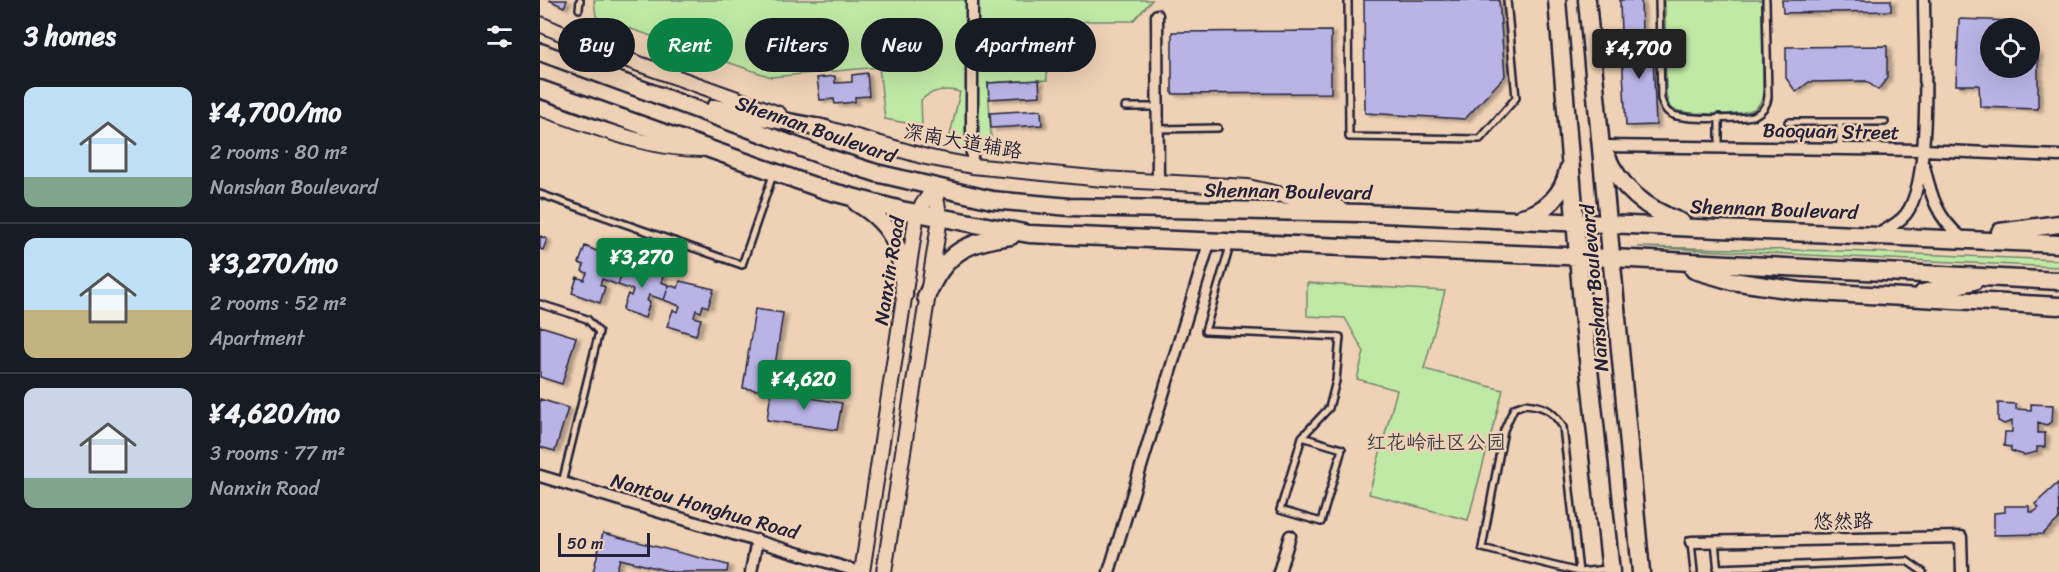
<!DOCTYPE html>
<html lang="en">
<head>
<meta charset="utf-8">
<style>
	:root { --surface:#171b24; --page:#20242c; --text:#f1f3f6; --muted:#9ea1a6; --line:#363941; --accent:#0b8043 }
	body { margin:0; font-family:Sriracha,"LXGW WenKai TC",sans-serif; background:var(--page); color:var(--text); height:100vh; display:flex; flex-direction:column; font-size:22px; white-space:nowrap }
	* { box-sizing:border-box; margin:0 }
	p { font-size:20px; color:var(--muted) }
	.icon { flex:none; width:33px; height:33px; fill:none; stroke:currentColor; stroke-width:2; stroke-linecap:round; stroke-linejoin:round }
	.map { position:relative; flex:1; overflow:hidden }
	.panel { display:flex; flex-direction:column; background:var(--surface); width:540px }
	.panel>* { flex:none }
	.guide { position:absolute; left:18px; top:18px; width:570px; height:54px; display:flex; gap:12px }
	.fabs { position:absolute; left:1440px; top:18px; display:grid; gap:12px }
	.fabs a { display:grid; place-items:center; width:60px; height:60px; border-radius:50%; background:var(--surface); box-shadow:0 6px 24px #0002; font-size:30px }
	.scale { position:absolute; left:18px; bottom:15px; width:92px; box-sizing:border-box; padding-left:6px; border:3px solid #22223b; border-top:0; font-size:16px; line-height:21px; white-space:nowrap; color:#22223b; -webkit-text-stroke:4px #efd1b5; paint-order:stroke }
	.price { position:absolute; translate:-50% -51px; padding:0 14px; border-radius:6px; background:var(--accent); color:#fff; font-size:20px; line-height:39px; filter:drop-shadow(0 2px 3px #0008) }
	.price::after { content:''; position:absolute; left:50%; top:36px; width:18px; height:14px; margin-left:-9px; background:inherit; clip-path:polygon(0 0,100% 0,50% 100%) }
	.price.on { background:#222; color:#fff }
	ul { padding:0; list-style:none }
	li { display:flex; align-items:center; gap:18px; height:150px; padding:0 24px }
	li+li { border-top:2px solid var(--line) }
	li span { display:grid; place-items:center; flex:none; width:168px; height:120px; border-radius:12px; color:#555 }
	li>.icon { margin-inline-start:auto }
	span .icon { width:72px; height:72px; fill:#fffc; stroke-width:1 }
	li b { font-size:26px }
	h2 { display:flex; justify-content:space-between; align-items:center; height:72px; padding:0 24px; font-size:26px }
	.chip { padding:0 21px; border-radius:27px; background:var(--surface); box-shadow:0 6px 24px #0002; font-size:21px; line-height:54px }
	.chip.on { background:var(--accent); color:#fff }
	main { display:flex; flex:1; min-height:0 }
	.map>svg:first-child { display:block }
	.green { fill:#c0e9a5; stroke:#718670; stroke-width:1.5 }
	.building { fill:#bab4e6; stroke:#22223b; stroke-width:1.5; filter:url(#shadow) }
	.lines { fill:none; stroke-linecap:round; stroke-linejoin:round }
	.lane-casing { stroke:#22223b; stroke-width:10 }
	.street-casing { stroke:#22223b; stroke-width:15 }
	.secondary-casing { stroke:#22223b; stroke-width:18 }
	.primary-casing { stroke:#22223b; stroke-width:21 }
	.lane { stroke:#efd1b5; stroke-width:5 }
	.street { stroke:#efd1b5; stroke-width:10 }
	.secondary { stroke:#efd1b5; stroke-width:14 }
	.primary { stroke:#efd1b5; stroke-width:16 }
	.labels { text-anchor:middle; stroke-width:5; stroke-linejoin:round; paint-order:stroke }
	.street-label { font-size:20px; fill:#22223b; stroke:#efd1b5 }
	.park-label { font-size:20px; fill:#3a404b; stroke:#efd1b5 }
</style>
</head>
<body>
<main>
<section class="panel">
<h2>3 homes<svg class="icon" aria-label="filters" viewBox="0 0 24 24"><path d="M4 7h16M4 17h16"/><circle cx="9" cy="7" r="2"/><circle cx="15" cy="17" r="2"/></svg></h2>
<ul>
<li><span style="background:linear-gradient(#bfe0f5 75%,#7fa58c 0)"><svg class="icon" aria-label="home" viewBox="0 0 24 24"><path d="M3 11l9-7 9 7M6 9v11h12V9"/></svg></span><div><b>¥4,700/mo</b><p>2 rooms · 80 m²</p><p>Nanshan Boulevard</p></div></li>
<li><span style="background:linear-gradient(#bfe0f5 60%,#c2b280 0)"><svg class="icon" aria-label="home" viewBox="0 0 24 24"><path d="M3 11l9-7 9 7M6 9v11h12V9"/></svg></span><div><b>¥3,270/mo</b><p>2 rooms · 52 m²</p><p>Apartment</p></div></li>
<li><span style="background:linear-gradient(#c9d6e8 75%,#7fa58c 0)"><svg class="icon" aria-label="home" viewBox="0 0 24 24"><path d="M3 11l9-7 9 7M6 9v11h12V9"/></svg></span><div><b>¥4,620/mo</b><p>3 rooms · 77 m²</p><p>Nanxin Road</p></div></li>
</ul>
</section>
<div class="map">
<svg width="1519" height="572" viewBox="0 0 1519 572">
	<defs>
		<filter id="shadow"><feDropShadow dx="4.5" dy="2.5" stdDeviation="1.5" flood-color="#0004"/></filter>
	</defs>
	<rect width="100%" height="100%" fill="#efd1b5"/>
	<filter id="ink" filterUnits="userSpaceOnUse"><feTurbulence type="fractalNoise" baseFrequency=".0167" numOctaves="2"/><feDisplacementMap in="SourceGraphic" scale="12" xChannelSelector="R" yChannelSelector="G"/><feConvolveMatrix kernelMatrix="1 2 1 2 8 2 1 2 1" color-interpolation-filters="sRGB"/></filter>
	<g filter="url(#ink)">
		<path class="green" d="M54,0h558l-19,21h-46l-40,11v48l-59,3 4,71 -44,-10 12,-52c-15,-4 -28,-2 -39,8l1,26 -37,-7 -6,-52 -108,10 -175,-60z
			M1125,0h97l1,96c-2,7 -5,12 -12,14 -14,6 -68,5 -81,-2l-4,-14z
			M1098,247l205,4 216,9v7z
			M767,283l138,8 -21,78 79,21 -35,130 -99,-26 28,-104 -40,-11 7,-27 -19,-34 -38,-2z"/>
		<path class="building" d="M9,0h18l-3,7z
			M824,0h135l6,76 -40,43 -100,-6z
			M1080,0h21l1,34 -21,1z
			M1242,0h109v11l-108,2z
			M1419,19l54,2 -1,7h-22v40h40v-16h8v57l-58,-2 -1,-22h-23z
			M791,31v62l-159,1v-62z
			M1102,34h10l4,91 -30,1 -5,-91z
			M1347,46v32l-9,12 -12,-9 -57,1 -13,10 -10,-14v-31z
			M327,73l2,23 -14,1v5l-20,2 -1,-5 -14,1 -3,-22 18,-2v7l17,-1v-7z
			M499,80l1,16 -51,3 -1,-16z
			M501,110l1,15 -51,3 -1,-15z
			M0,236l7,3 -4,11 -3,-1z
			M45,246l32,14 -2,7 8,3 -5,15 -16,-6 -2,6 5,2 -5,16 -28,-10 5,-16 7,3 3,-7 -5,-2 2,-6 -5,-2z
			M95,263l29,10 -3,9 8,3 -5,15 -15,-5 -2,6 3,1 -5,16 -23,-8 6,-16 3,2 2,-6 -15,-5 5,-15 9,3z
			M140,281l34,8 -6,18 -5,-2 -2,7 -5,-2 -2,7 7,2 -5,16 -29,-9 6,-16 5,2 2,-6 -16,-6 5,-15 9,3z
			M215,309l28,4 -12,79 -28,-4z
			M0,326l36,11 -14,47 -22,-7z
			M231,392l71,11 -5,27 -70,-10z
			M0,399l28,9 -13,43 -15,-4z
			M1458,403l18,1v5l15,1v-6l22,1 -1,17 -6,3 -8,-3v11h7v14h-8v5l-13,3 -13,-4v-4l-7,-1 1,-14h7v-11l-8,3 -6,-3z
			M1518,483l1,36 -16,15 -49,1v-22l11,-1v-6h24v6h5l5,-4 -4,-4z
			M63,533l125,32 -1,7h-55l-52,-13 -4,13h-23z"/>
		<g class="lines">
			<g class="lane-casing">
				<path id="lane" d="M808,0l1,137 131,2 36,-41 -9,-98
					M1119,0l2,99c2,6 4,12 10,15 11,6 72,6 84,1 8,-4 12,-9 13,-18l-2,-97
					M39,9l1,-9
					M585,107h33
					M1179,117v30
					M1248,122h97
					M618,129l60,-1
					M1300,149v-27
					M0,194l202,71 31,-90
					M690,246l-25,85 135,6 -4,44 -7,27 -27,29 -22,73 41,12 21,-73 -40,-12
					M0,304l47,15 12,13 -37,151
					M985,404c20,2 27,6 38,23l16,145 -97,-24 22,-118 10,-22z
					M1175,541l3,31
					M1151,542l3,30
					M1177,568l190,-7 16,11
					M1039,572l28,-3"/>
			</g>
			<g class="street-casing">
				<path id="street" d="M617,15l1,167
					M1062,146l321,4 136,6
					M432,166v-166
					M1384,166c7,30 13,52 38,72
					M1337,235c10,-6 22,-12 29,-21 27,-36 18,-166 18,-214
					M0,476l320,96
					M1151,542l270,-5 1,35
					M211,572l6,-32
					M569,572l101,-332
					M739,572l11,-36"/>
			</g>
			<g class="secondary-casing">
				<path id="secondary" d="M0,24l60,26 179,64
					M0,108c53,18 106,41 162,41
					M278,126l108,31 46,9 131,13 145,8 91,21
					M322,572l55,-359 17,-25
					M344,572l56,-354 -6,-30"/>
			</g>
			<g class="primary-casing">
				<path id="primary" d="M1017,0l25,304 29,268
					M1047,0l54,572
					M0,52l286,105 50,16 116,27 78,7 291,6 698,31
					M0,89l285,101 76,20 128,24 583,24 447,23
					M175,108l111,21
					M1066,155c14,33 42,55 75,67
					M317,203c39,23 45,48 47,92
					M982,217c23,-4 42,-24 46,-47
					M1460,232l59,-8
					M1154,270l38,11 68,10 259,15
					M1383,293l51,-12
					M386,297c18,-43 38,-55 85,-61"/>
			</g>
			<use href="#lane" class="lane"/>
			<use href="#street" class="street"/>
			<use href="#secondary" class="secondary"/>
			<use href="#primary" class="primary"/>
		</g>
	</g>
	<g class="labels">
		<g class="street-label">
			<text transform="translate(276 129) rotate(19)" y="7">Shennan Boulevard</text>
			<text transform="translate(1291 131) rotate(1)" y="7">Baoquan Street</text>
			<text transform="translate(423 141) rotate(10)" y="7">深南大道辅路</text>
			<text transform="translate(748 191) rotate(1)" y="7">Shennan Boulevard</text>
			<text transform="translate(1234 209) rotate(2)" y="7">Shennan Boulevard</text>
			<text transform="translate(349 271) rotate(-81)" y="7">Nanxin Road</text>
			<text transform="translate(1054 288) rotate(-95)" y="7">Nanshan Boulevard</text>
			<text transform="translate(165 506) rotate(16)" y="7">Nantou Honghua Road</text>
			<text transform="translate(1303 521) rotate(-1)" y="7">悠然路</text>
		</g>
		<g class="park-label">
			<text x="896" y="449">红花岭社区公园</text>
		</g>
	</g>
</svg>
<div class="fabs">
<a><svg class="icon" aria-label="locate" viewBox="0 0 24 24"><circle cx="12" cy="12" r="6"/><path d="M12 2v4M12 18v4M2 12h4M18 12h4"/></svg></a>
</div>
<div class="scale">50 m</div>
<b class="price on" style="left:1099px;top:80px">¥4,700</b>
<b class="price" style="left:102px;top:289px">¥3,270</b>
<b class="price" style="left:264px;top:411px">¥4,620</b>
<div class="guide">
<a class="chip">Buy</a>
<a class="chip on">Rent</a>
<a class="chip">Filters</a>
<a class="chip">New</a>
<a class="chip">Apartment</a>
</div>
</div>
</main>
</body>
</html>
